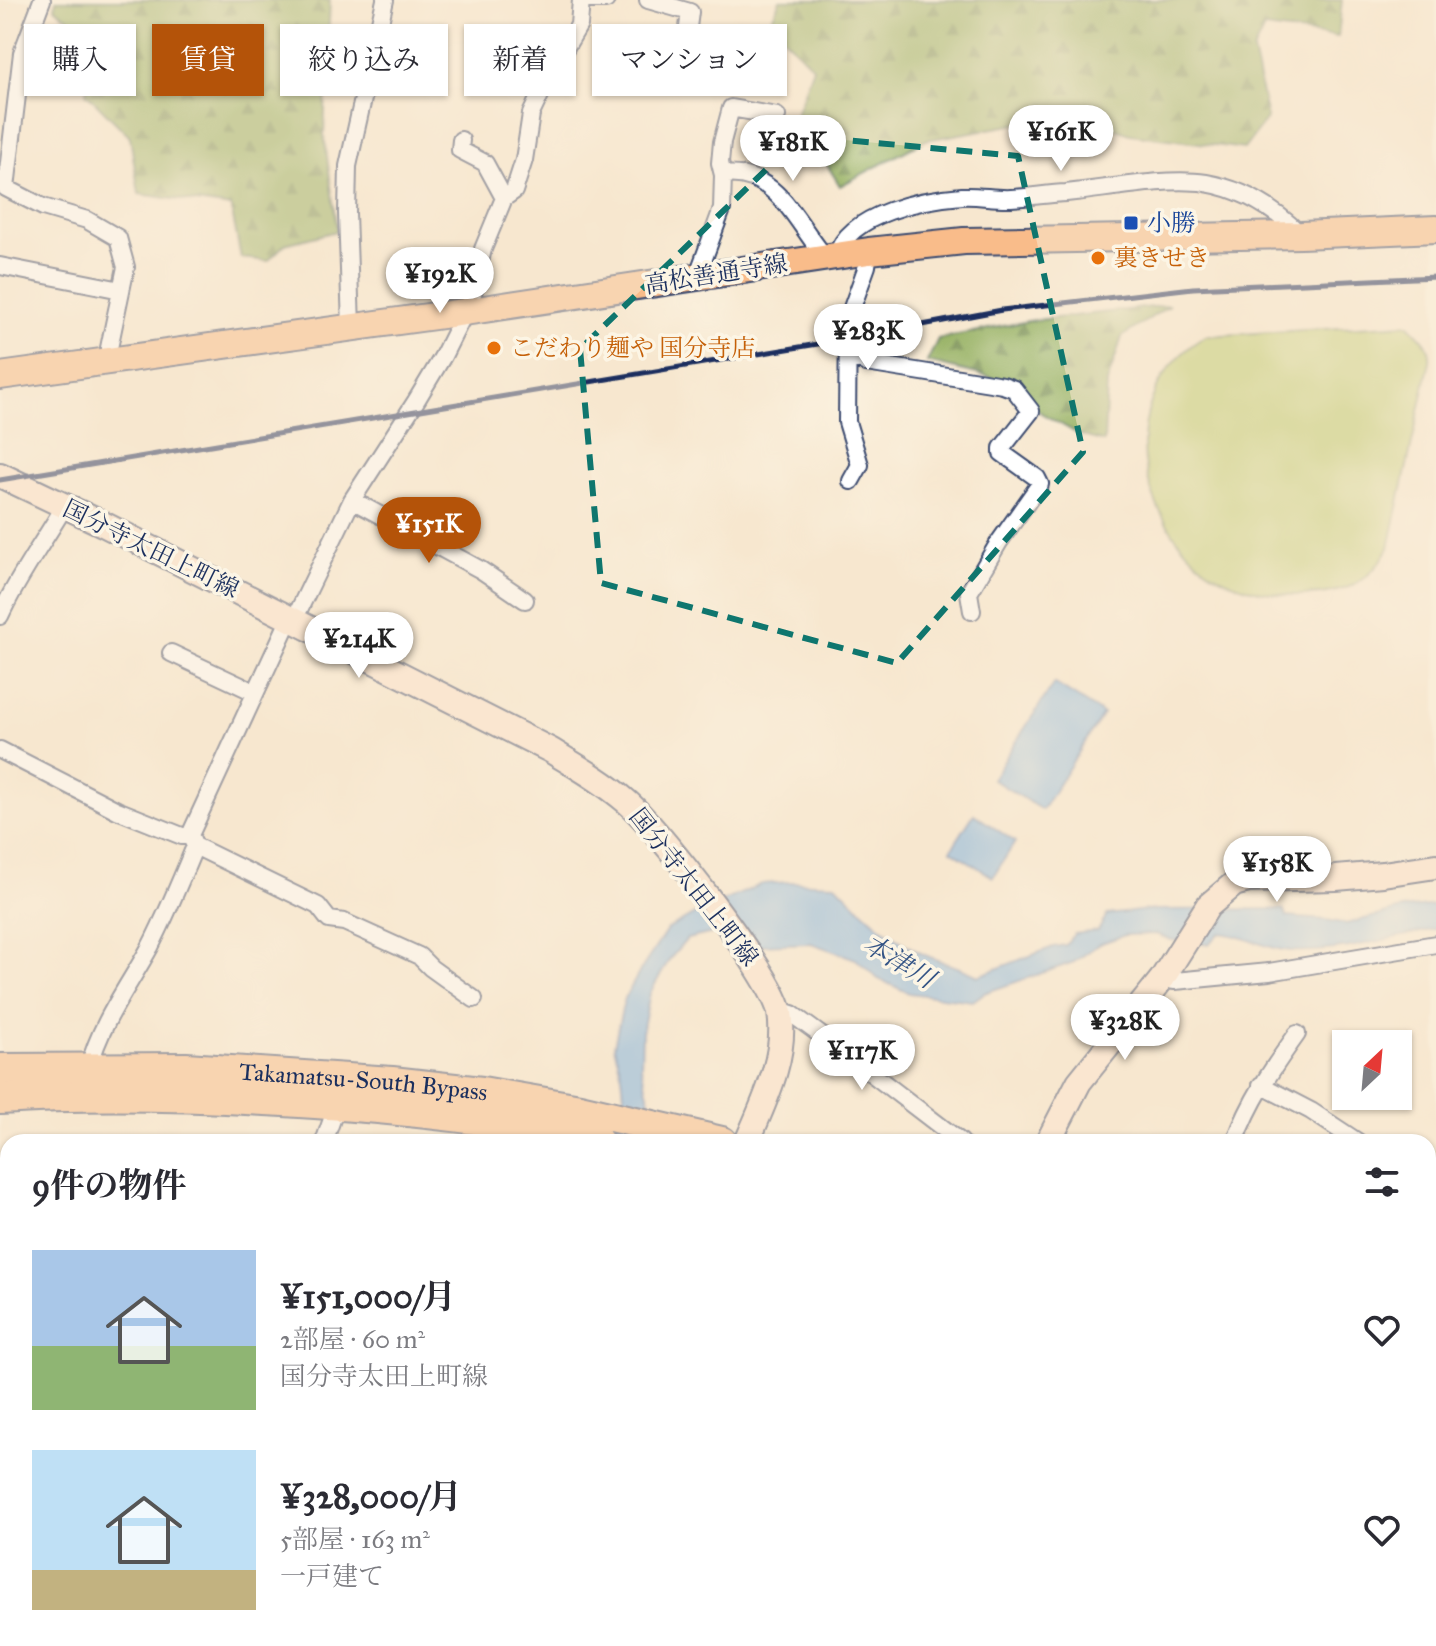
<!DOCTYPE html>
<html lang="ja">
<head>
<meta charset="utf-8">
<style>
	:root { --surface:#fff; --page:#f7f7f7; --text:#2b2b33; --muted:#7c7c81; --accent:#b45309 }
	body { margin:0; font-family:"IM FELL Great Primer","Noto Serif JP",serif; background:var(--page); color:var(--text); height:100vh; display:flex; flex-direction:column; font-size:30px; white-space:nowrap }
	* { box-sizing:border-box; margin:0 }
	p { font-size:26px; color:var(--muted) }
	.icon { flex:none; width:44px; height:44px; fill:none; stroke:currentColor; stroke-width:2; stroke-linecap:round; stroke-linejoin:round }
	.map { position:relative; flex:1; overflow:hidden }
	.details { position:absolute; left:0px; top:1134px; width:1436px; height:512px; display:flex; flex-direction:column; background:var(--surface); border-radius:24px 24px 0 0; box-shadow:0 2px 6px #0004 }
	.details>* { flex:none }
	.hud { position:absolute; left:24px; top:24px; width:800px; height:72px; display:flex; gap:16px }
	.needle { width:52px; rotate:26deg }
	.tools { position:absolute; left:1332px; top:1030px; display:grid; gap:16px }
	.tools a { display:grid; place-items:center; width:80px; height:80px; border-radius:0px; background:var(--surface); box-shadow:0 2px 6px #0004; font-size:40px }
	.price { position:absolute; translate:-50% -68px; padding:0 18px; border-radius:28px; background:#fff; color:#222; font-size:26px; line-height:52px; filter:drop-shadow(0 2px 4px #0008) }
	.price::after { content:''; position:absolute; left:50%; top:48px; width:24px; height:18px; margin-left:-12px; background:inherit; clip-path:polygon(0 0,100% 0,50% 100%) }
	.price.on { background:var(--accent); color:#fff }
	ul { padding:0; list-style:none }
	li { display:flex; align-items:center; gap:24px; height:200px; padding:0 32px }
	li span { display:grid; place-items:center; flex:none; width:224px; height:160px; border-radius:0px; color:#555 }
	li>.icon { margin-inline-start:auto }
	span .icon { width:96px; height:96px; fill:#fffc; stroke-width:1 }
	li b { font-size:34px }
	h2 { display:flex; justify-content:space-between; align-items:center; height:96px; padding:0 32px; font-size:34px }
	.tag { padding:0 28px; border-radius:0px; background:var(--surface); box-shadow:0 2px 6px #0004; font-size:28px; line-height:72px }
	.tag.on { background:var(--accent); color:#fff }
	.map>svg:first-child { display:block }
	.green { fill:#bbcc6f; stroke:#6b7e66; stroke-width:2 }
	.forest { fill:url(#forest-firs); stroke:#587060; stroke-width:2 }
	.water { fill:#72ade3; stroke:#466ea0; stroke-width:2 }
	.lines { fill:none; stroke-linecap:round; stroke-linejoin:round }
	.stream { stroke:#72ade3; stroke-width:5 }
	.street-casing { stroke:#3c4b6f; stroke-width:20 }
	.secondary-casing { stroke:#3c4b6f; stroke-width:28 }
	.primary-casing { stroke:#3c4b6f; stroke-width:30 }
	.highway-casing { stroke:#3c4b6f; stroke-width:34 }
	.street { stroke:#fff; stroke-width:16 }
	.secondary { stroke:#fde4d0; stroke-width:24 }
	.primary { stroke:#f9bc8a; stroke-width:26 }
	.highway { stroke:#f9bc8a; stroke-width:30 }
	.rail { stroke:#1b2f5e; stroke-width:5 }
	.marked { fill:none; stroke:#0f766e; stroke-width:6; stroke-dasharray:16 10; stroke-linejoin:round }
	.transit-dot { fill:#1a4fb4; stroke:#fcf5e5; stroke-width:3 }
	.food-dot { fill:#e8710a; stroke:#fcf5e5; stroke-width:3 }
	.labels { text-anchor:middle; stroke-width:7; stroke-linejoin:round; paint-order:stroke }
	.transit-label { font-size:24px; fill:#164399; stroke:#fcf5e5; text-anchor:start }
	.food-label { font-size:24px; fill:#c56008; stroke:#fcf5e5; text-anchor:start }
	.street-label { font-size:24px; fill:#1b2f5e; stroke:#fcf5e5 }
	.water-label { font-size:26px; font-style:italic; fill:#355586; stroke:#fcf5e5 }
</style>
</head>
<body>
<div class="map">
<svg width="1436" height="1646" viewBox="0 0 1436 1646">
	<defs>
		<pattern id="forest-firs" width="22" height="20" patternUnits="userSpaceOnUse" patternTransform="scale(2)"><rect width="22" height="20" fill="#94b062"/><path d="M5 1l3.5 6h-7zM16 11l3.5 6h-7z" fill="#789054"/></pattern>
	</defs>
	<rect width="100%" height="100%" fill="#fcf5e5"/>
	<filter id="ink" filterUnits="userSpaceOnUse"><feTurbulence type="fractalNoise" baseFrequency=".0125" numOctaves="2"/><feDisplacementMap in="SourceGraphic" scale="16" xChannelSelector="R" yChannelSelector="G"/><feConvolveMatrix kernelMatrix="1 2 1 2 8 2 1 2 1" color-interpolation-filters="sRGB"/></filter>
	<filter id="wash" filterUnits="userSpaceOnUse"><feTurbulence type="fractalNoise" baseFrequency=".006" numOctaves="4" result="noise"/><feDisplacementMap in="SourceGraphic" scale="32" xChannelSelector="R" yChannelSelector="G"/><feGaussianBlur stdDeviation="1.8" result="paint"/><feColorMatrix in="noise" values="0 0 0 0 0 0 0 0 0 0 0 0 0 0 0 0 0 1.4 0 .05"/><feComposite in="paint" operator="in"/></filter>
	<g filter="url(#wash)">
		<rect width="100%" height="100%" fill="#f7e7cf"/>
		<path class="green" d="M1408,324c10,11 24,20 22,37l-41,187c-20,35 -44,46 -85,47 -37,1 -79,-8 -107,-34 -68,-64 -76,-172 8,-225z"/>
		<path class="forest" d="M56,0h274l-6,134 13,97 -52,13 -17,17 -27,-3 -10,-51 -92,-13 -9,-57 -44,-44 11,-53 -42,-32z
			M780,0h562l-4,37 -74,-9 -11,23 14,67 -23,31 -114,-15 -56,-20 -148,26 -86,46 -44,-72 17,-47 -43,-44z
			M1170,305l-48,32 -15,46 -3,59 -24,-7 -39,-22 -31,-31 -83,-20 11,-23 91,-18z
			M0,1548l8,1v84l-8,-2z
			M833,1638h156l-5,8h-151z"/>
		<path class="water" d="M1054,683l49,31 -61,96 -50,-31z
			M974,814l41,28 -22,35 -42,-27z
			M790,882l46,2c27,28 53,54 89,71 18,8 36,12 53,21l75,-29 13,-2 8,-11 24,-3 9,-16 40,-5 136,-1 4,8 40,3 19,4 56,-15 34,-4v24c-46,9 -96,24 -143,22 -26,-1 -47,-16 -73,-18l-11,11 -38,-4 -15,-6 -31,1 -26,9 -25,18 -90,31 -11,8 -64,-8 -31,-14 -22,-20 -45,-16 -52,2 -46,-12 -26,6 -18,21 -19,33 -8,39 -1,35 9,34 -13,41h-30l17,-47 -2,-20 -8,-29 10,-46 16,-29 27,-41 26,-15 69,-31z"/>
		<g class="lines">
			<path class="stream" d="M363,1646l2,-8"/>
		</g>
	</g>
	<g filter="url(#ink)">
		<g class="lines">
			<g class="street-casing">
				<path id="street" d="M42,0l-20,53 -16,135 37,19 44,13 31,18 8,29 -17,81v11
					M586,0h20
					M648,0l42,12 -3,23 2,10 27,7
					M461,140l-1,10 25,13 19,35
					M723,175c49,-6 69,39 95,73l5,10
					M837,255c12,-42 87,-56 125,-59 17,-1 33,3 49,2 19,-1 37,-4 55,-5 42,-4 100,-16 140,-10 36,6 69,26 95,52
					M0,266l121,24
					M697,277l25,-68 1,-34 -3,-12 2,-21 9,-34 46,8
					M351,326l-4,-113 1,-47 37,-166
					M848,355l18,8 137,22 11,4 17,22 -29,37v5l35,25 3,6 -41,58 -30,51 3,18
					M851,481l9,-16 -13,-43 1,-103 19,-53 2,-15
					M352,500l129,70 44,30
					M0,616c17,-38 43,-73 64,-109
					M294,620l58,-120 64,-99 27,-45 29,-58 11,-49 21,-51 10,-7 10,-31 7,-46 19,-40 29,-49 2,-25
					M171,653l83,39
					M0,750l117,60 65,26 8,-1
					M195,846l123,60 11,14 15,2 75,34 12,12 43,31
					M1162,979l13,2 94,-9 167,-28
					M780,1010l12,4 45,33 124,95
					M89,1067c12,-45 39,-80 61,-120 17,-33 31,-67 45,-101l-5,-11 100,-217
					M1261,1085l50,26 47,31
					M324,1142l13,-37
					M1235,1142c15,-41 37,-73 62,-108
					M0,1300l8,-3
					M0,1378l8,-3
					M584,1646l1,-8
					M1435,1646l1,-2"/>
			</g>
			<g class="secondary-casing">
				<path id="secondary" d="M0,475l103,49 447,226c26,16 53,31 76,51 31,26 148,176 154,212 7,44 -16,89 -33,129
					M1048,1142l31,-60 83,-103 46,-73 26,-22 15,-4 87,-2 47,-4 53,-8
					M1386,1638l6,8"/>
			</g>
			<g class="primary-casing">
				<path id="primary" d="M0,376l464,-64 405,-61 95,-10 337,-6 135,-6"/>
			</g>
			<g class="highway-casing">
				<g id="highway">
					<path id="s1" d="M0,1069l186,-1 206,14 90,10 98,17 142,33"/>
					<path d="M0,1099c105,-7 211,-3 315,4 95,7 191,16 283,39"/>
					<path d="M1428,1443l8,5"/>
					<path d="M1428,1476l8,5"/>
				</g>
			</g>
			<use href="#street" class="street"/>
			<use href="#secondary" class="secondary"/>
			<use href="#primary" class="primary"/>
			<use href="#highway" class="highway"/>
			<path class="rail" d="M0,480l848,-141 154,-29 191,-22 243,-11"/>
		</g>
	</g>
	<path d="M0 0H1436V1646H0ZM801,136l217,20 65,296 -186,211 -296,-80 -21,-234z" fill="#f7e7cf" fill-opacity=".55" fill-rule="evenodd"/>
	<path class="marked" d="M801,136l217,20 65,296 -186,211 -296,-80 -21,-234z"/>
	<rect class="transit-dot" x="1123" y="215" width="16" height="16" rx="4"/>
	<g class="food-dot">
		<circle cx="1098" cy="258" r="8"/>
		<circle cx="494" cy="348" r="8"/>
	</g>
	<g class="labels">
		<g class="transit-label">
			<text x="1147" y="231">小勝</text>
		</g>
		<g class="food-label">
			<text x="1114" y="266">裏きせき</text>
			<text x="510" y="356">こだわり麺や 国分寺店</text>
		</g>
		<g class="street-label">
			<text transform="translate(716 274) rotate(-9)" y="8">高松善通寺線</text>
			<text transform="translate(151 549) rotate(26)" y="8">国分寺太田上町線</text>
			<text transform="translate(694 887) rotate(52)" y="8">国分寺太田上町線</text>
			<text dy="8" stroke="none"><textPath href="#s1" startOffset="364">Takamatsu-South Bypass</textPath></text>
		</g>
		<g class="water-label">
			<text transform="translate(899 961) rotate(31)" y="9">本津川</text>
		</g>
	</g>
</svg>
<div class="tools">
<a><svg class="needle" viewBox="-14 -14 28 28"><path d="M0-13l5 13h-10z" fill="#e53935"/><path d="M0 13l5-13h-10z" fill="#7c7c81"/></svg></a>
</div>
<b class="price" style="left:1061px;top:173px">¥161K</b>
<b class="price" style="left:793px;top:183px">¥181K</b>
<b class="price" style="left:440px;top:315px">¥192K</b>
<b class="price" style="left:868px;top:372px">¥283K</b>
<b class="price on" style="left:429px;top:565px">¥151K</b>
<b class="price" style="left:359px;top:680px">¥214K</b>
<b class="price" style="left:1277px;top:904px">¥158K</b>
<b class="price" style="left:1125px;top:1062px">¥328K</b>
<b class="price" style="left:862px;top:1092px">¥117K</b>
<div class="hud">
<a class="tag">購入</a>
<a class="tag on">賃貸</a>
<a class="tag">絞り込み</a>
<a class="tag">新着</a>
<a class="tag">マンション</a>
</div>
<section class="details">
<h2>9件の物件<svg class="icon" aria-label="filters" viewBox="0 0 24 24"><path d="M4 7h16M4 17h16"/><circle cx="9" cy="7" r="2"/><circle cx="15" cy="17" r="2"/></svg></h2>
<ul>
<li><span style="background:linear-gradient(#a9c7e8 60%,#8fb573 0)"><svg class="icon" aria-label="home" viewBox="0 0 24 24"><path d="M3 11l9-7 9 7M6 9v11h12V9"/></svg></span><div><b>¥151,000/月</b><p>2部屋 · 60 m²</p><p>国分寺太田上町線</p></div><svg class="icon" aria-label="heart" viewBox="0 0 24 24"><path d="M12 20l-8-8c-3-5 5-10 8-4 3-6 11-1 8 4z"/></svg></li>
<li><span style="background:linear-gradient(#bfe0f5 75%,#c2b280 0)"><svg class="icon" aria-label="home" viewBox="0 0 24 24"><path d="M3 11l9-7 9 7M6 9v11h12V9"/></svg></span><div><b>¥328,000/月</b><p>5部屋 · 163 m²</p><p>一戸建て</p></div><svg class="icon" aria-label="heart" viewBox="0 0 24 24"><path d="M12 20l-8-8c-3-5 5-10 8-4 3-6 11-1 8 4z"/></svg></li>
</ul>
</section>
</div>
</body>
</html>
